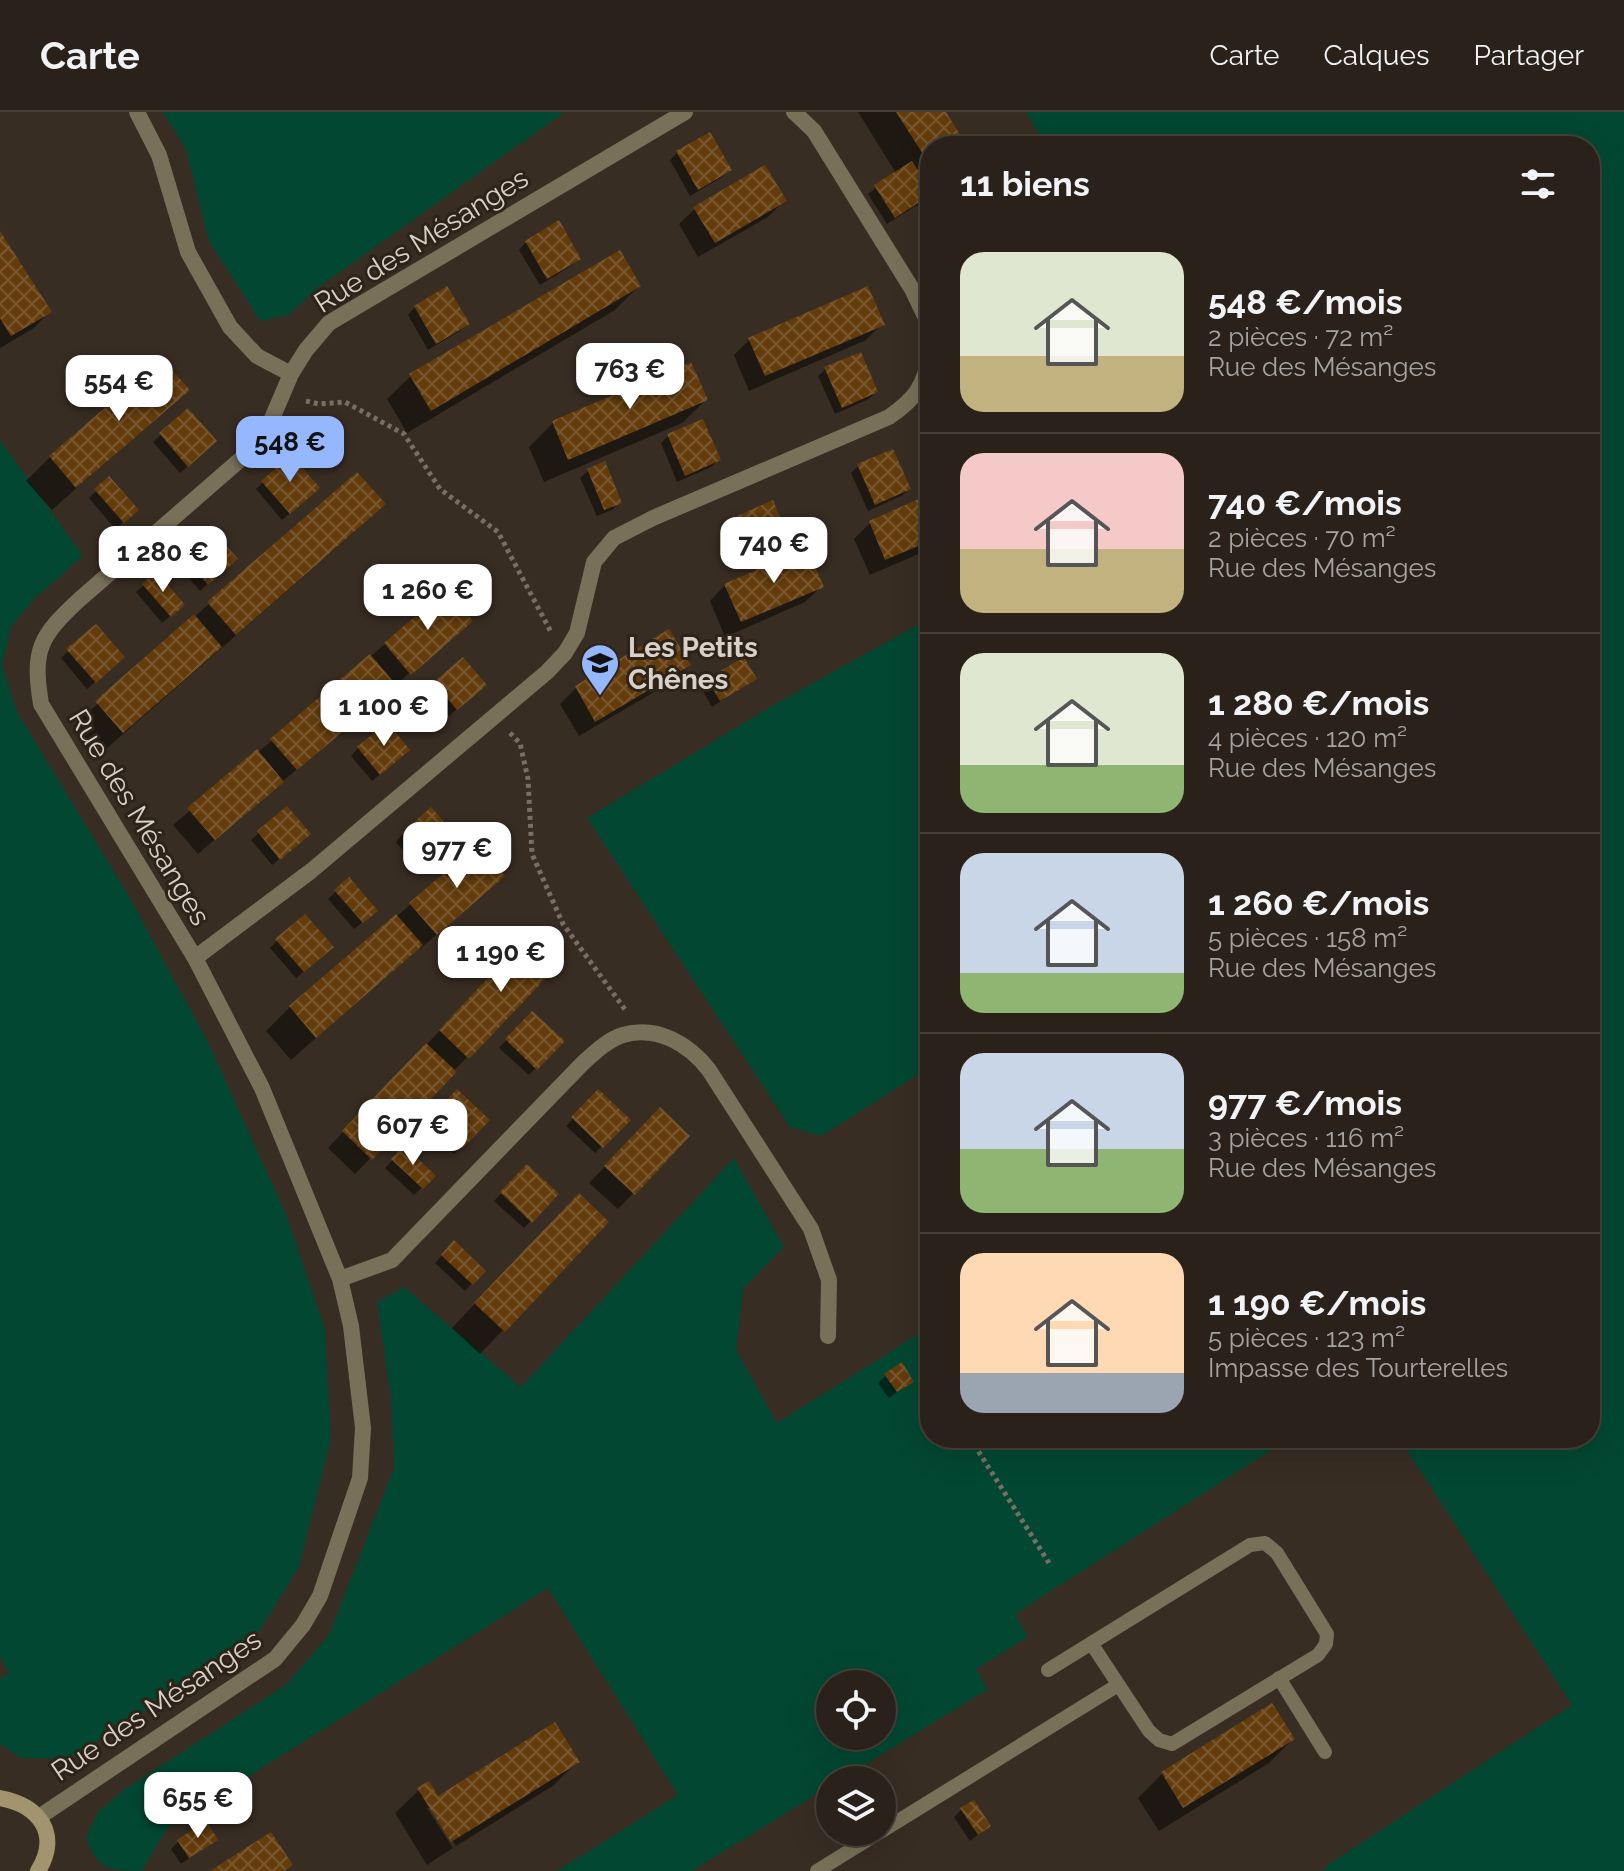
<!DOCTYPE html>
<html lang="fr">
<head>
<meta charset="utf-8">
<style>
	:root { --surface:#2a221a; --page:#362f27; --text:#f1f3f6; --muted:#a5a4a2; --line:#463f39; --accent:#94b7fd }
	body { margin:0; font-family:Raleway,sans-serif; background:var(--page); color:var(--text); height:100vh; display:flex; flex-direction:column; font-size:30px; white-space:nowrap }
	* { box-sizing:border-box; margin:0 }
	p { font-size:26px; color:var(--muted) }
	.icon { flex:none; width:44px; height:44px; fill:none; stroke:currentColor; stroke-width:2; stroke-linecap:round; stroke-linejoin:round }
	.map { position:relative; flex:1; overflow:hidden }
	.details { position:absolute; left:920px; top:24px; width:680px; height:1312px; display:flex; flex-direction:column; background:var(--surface); border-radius:32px; box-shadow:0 8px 32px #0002,0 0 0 2px var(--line) }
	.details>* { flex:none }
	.tools { position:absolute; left:816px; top:1558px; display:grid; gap:16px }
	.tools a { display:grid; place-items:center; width:80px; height:80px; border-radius:50%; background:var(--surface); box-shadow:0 8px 32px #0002,0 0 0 2px var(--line); font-size:40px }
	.price { position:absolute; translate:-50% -68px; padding:0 18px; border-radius:16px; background:#fff; color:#222; font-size:26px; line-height:52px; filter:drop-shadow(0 2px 4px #0008) }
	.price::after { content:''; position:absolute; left:50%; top:48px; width:24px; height:18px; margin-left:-12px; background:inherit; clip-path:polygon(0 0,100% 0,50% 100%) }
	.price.current { background:var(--accent); color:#111 }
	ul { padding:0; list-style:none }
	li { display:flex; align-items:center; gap:24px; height:200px; padding:0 40px }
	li+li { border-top:2px solid var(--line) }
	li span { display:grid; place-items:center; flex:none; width:224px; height:160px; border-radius:24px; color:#555 }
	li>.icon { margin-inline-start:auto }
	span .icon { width:96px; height:96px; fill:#fffc; stroke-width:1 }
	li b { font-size:34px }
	h2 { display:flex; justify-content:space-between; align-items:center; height:96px; padding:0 40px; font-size:34px }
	header { display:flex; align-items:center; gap:48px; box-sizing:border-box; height:112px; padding:0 40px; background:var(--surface); border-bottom:2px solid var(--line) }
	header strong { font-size:38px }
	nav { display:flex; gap:44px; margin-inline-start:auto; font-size:28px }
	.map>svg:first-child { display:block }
	.green { fill:#024731; fill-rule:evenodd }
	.shadow { fill:#0007 }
	.building { fill:url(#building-cross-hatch) }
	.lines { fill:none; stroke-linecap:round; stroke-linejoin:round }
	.path { stroke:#776e65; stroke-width:5; stroke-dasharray:4 4; stroke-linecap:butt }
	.lane { stroke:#787058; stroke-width:14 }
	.street { stroke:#787058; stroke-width:16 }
	.secondary { stroke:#a1946e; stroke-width:16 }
	.labels { text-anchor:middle; stroke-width:6; stroke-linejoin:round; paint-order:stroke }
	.street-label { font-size:28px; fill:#d8d1ca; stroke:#2e2319 }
	.poi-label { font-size:28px; font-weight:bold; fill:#d8d1ca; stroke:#2e2319; text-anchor:start }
</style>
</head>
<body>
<header>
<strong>Carte</strong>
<nav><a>Carte</a><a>Calques</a><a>Partager</a></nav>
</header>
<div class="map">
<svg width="1624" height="1759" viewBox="0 0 1624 1759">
	<defs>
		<pattern id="building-cross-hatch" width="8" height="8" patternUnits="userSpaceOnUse" patternTransform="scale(2)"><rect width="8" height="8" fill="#643c0c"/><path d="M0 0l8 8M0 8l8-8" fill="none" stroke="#79572e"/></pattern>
	</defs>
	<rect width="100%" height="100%" fill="#382d23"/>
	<path class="green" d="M163,0h402l-249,177 -27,26 -29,6 -51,-80 -23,-92z
		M1026,0h598v1759h-301l6,-7 243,-159 -173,-267h191v-1292h-544z
		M0,328l83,116 -49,43 -23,28 -9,38 15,47 110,181 82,151 78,173 38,112 6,110 -32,128 -39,63 -50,41 -141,88 -48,-1 -21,-14v-65l9,-6 -9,-16z
		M930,506v449l-109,69 -31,-9 -203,-309 185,-112z
		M734,1046l50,89 -41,42 -7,61 41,73 153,-96v111h360l-275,176 13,23 -52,32 12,20 -148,91h-10v6l-138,85h-135l121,-76 -130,-207 -380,239 -26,44c-32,0 -46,-1 -56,-34l13,-26 26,-22 161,-104 43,-50 65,-167 -3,-70 -14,-96 27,-15 117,100zM830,1572h52v52h-52z"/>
	<path class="shadow" d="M858,0h85l22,34h-35v72l-3,2 -10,-15 -30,19 -19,-30 28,-21z
		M709,23l21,35 -8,7 -32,19 -20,-36 7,-7z
		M784,89l-16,16 -70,40 -19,-33 16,-15z
		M0,122l49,78 -15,16 -34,20z
		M526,130l53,17 -8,7 -31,19 -21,-35z
		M639,174l-24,24 -208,123 -20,-34 24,-23z
		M415,195l53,17 -8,7 -32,19 -20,-35z
		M882,212l-16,16 -117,51 -15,-36 15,-15z
		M162,250l25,28 -135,120 -26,-29 24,-24z
		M690,252l16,36 -24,23 -138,59 -15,-35 24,-24z
		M826,257l50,23 -7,7 -34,15 -17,-38z
		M188,299l20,38 -28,24 -27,-31z
		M668,324l50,24 -7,7 -34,15 -16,-39z
		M858,354l51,23 -8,7 -33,15 -17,-38z
		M588,359l32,31 -8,8 -15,6 -17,-38z
		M109,367l20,38 -14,12 -26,-31z
		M263,370l47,13 -28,25 -26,-31z
		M930,385v52l-60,26 -16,-36 16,-16z
		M383,392l-24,24 -261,228 -25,-30 136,-122z
		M738,405l50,23 -7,8 -34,14 -16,-37z
		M181,441l47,13 -28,25 -27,-31z
		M156,462l19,38 -13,11 -26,-31z
		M725,473l96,2 -16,15 -80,35 -15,-36z
		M470,509l-272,233 -25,-29 212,-181z
		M669,520l20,33 -16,16 -94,55 -19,-32 16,-16z
		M68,539l47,13 -28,25 -26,-31z
		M463,548l14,32 -28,24 -21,-25z
		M754,567l-42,28 -11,-19 8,-8z
		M358,636l43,9 -29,24 -21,-25z
		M286,697l15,33 -29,23 -21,-25z
		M403,722l47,14 -28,24 -26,-30z
		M349,768l19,38 -14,11 -26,-30z
		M487,779l-67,58 -1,-2 -128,113 -25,-29 24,-24 121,-103z
		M277,829l47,13 -28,24 -26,-30z
		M510,845l51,2 -206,215 -27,-26z
		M532,901l30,28 -33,34 -30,-27z
		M598,979l30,29 -33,33 -29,-27z
		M458,980l29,28 -33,34 -29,-28z
		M660,998l28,26 -70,73 -29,-26z
		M404,1036l30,28 -20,19 -29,-27z
		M930,1040v20l-8,-13z
		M527,1055l29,27 -32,34 -30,-27z
		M555,1107l51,3 -126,132 -28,-26z
		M454,1131l29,28 -18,20 -30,-28z
		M886,1263l25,7 -22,16 -11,-15z
		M1272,1594l21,33 -24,24 -110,68 -21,-33 24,-24z
		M578,1649l-24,24 -98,61 -24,-38h-5l26,40 -26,17 -32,-52 24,-23 19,8z
		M961,1698l28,16 -19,15 -16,-24z
		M216,1727l-35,25 -10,-15 7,-7z"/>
	<path class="building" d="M896,0h50l21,34h-37v19z
		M710,20l22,38 -34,20 -22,-39z
		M912,49l18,28v6l-35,23 -21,-33z
		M765,53l22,36 -72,42 -22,-36z
		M559,108l22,39 -34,20 -22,-38z
		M0,119l52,81 -41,24 -11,-18z
		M620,138l21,36 -210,125 -22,-37z
		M447,174l23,38 -34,20 -22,-38z
		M868,174l17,39 -120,51 -17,-38z
		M861,240l17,40 -36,16 -18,-41z
		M162,247l28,31 -114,98 -27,-32z
		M691,250l17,38 -140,60 -16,-39z
		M188,296l29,33 -29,26 -29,-34z
		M703,307l18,41 -36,16 -18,-42z
		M893,337l18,40 -36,16 -18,-41z
		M291,343l29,33 -30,26 -29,-33z
		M605,349l17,42 -18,7 -17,-41z
		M357,360l29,32 -150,131 -29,-33z
		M109,364l30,34 -15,13 -30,-34z
		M930,382v47l-45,19 -16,-39z
		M773,388l17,41 -36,15 -17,-40z
		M209,414l29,33 -30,26 -29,-34z
		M807,436l17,39 -83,35 -17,-38z
		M156,459l29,34 -14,12 -29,-33z
		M446,478l27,31 -62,54 -27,-32z
		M194,502l28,33 -99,86 -28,-32z
		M96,512l29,33 -29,26 -30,-34z
		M669,517l22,36 -96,57 -20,-36z
		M370,542l27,32 -100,84 -27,-31z
		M463,545l24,28 -30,25 -23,-28z
		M744,545l13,22 -37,22 -13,-22z
		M387,610l23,28 -30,25 -23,-28z
		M257,637l27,33 -69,58 -28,-32z
		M287,694l24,28 -31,26 -23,-29z
		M431,695l29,34 -29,25 -29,-33z
		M478,732l27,32 -68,59 -28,-32z
		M349,765l29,34 -15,12 -29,-33z
		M305,802l29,33 -30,25 -29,-33z
		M396,802l27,31 -107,93 -27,-32z
		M533,818l31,29 -95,100 -30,-29z
		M532,899l33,30 -28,29 -32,-31z
		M426,931l31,29 -85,88 -30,-29z
		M457,977l33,31 -27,28 -33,-31z
		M598,977l33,31 -28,28 -32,-31z
		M660,995l30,29 -55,59 -31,-29z
		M404,1033l32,31 -13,13 -32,-30z
		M527,1052l32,30 -27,29 -32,-31z
		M579,1081l30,29 -104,110 -31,-29z
		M454,1128l32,31 -13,14 -32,-30z
		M902,1250l12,20 -17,10 -13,-18z
		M1272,1591l23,36 -112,69 -22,-36z
		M555,1610l25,40 -129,80 -34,-54 12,-7 9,15z
		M974,1688l17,26 -13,9 -18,-27z
		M206,1709l12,19 -29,18 -12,-18z
		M271,1720l22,33 -9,6h-74z"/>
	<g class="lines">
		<path class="path" d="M306,289l13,3 26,-2 59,32 36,55 58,43 53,100
			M510,621l10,10 8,36 4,75 31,70 63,87
			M970,1326l79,125"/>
		<path class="lane" d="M1048,1558l202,-125 15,-2 12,10 50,81 -1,10 -8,11 -146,89 -13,-4 -10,-9 -58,-88
			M1279,1566l46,74
			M882,1719l236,-146
			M817,1759l63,-39"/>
		<path class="street" d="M137,0l22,43 29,97 42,75 27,29 34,18
			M794,0l20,19 98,158 14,29 4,26
			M195,846l116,-87 236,-199 18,-19 12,-20 17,-71 20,-24 39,-20 236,-101c26,-18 35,-30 41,-62
			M340,1167l52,-19 190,-196c12,-11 25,-24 41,-29 34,-10 66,9 86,35l102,159 18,51 -1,56
			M39,1705l236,-158 28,-34 17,-29 40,-118 3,-50 -12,-102 -11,-47 -78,-191 -67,-130 -154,-254c-9,-55 -1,-68 39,-105l169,-147 22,-31 20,-47 15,-24 23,-27 356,-211"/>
		<path class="secondary" d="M0,1686c39,7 61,36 38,73"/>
	</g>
	<defs>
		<g id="school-pin" transform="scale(2)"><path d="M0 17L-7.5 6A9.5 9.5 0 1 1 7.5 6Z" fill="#94b7fd" stroke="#2e2319"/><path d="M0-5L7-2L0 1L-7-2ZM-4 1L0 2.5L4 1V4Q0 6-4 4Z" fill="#111"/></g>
	</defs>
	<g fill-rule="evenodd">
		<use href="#school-pin" x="600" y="551"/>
	</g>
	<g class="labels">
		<g class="street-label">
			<text transform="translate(421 128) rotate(-32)" y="10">Rue des Mésanges</text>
			<text transform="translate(140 705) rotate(59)" y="10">Rue des Mésanges</text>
			<text transform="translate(156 1593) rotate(-34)" y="10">Rue des Mésanges</text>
		</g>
		<g class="poi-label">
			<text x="628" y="545">Les Petits<tspan x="628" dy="32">Chênes</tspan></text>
		</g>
	</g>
</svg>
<div class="tools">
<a><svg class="icon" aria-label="locate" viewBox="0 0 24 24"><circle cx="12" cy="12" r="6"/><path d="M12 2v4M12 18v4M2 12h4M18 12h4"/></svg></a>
<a><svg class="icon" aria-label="layers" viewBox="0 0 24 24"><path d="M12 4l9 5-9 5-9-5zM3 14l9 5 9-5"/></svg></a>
</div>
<b class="price" style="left:630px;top:299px">763 €</b>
<b class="price" style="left:119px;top:311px">554 €</b>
<b class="price current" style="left:290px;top:372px">548 €</b>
<b class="price" style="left:774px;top:473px">740 €</b>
<b class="price" style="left:163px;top:482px">1 280 €</b>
<b class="price" style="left:428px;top:520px">1 260 €</b>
<b class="price" style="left:384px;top:636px">1 100 €</b>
<b class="price" style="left:457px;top:778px">977 €</b>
<b class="price" style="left:501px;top:882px">1 190 €</b>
<b class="price" style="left:413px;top:1055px">607 €</b>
<b class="price" style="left:198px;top:1728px">655 €</b>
<section class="details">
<h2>11 biens<svg class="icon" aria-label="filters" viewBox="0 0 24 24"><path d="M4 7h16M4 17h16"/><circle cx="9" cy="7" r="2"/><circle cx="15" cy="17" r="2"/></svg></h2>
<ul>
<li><span style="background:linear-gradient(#dfe7d0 65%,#c2b280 0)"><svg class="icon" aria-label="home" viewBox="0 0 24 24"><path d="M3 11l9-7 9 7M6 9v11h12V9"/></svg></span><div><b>548 €/mois</b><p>2 pièces · 72 m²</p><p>Rue des Mésanges</p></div></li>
<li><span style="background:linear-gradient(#f6c9c9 60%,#c2b280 0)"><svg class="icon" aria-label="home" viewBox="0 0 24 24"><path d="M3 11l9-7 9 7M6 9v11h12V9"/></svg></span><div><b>740 €/mois</b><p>2 pièces · 70 m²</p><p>Rue des Mésanges</p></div></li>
<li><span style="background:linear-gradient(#dfe7d0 70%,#8fb573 0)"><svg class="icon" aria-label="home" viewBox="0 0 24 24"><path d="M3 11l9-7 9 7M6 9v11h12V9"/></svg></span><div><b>1 280 €/mois</b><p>4 pièces · 120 m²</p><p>Rue des Mésanges</p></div></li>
<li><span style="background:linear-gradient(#c9d6e8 75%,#8fb573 0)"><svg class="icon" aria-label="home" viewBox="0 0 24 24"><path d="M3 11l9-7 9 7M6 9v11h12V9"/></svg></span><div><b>1 260 €/mois</b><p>5 pièces · 158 m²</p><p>Rue des Mésanges</p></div></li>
<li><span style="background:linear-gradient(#c9d6e8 60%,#8fb573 0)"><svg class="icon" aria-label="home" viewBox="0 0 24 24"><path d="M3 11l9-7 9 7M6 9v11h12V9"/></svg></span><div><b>977 €/mois</b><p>3 pièces · 116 m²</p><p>Rue des Mésanges</p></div></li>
<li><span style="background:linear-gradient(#ffd9b3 75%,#9aa5b1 0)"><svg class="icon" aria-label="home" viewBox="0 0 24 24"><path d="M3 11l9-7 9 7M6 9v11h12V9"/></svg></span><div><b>1 190 €/mois</b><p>5 pièces · 123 m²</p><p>Impasse des Tourterelles</p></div></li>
</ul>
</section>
</div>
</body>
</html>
